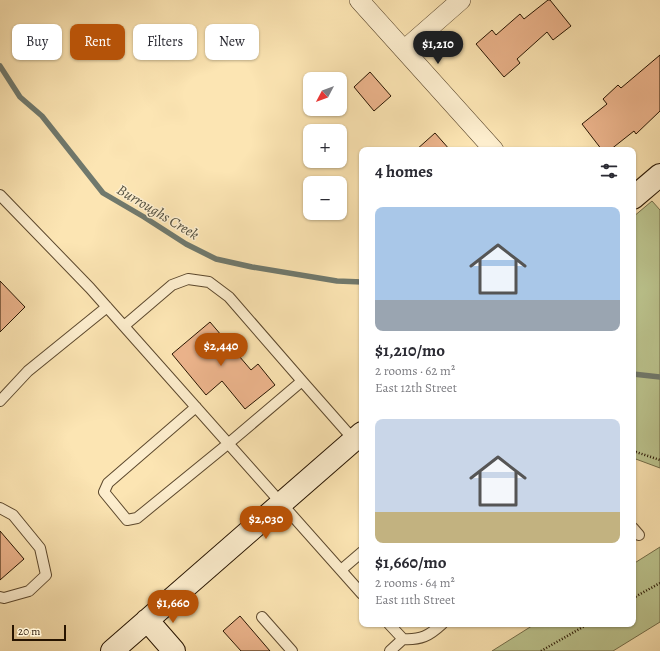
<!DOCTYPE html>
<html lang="en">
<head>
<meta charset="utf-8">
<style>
	:root { --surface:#fff; --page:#f2f2f3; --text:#2b2b33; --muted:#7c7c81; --accent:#b45309 }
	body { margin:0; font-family:Alegreya,serif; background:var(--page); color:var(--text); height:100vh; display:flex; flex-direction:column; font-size:15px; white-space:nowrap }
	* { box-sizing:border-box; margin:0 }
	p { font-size:13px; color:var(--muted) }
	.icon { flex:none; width:22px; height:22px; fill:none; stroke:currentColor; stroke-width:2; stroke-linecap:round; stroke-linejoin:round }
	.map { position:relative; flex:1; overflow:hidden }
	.drawer { position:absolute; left:359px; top:147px; width:277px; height:480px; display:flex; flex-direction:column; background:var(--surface); border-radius:8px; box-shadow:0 1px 3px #0004 }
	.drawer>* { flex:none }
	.guide { position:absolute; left:12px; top:24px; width:287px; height:36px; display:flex; gap:8px }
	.needle { width:26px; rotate:229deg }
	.tools { position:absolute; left:303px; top:72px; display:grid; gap:8px }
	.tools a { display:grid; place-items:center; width:44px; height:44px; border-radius:8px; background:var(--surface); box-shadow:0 1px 3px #0004; font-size:20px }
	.scale { position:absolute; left:12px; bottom:10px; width:54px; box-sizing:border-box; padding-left:4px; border:2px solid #271400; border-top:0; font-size:11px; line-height:14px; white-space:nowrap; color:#271400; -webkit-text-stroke:3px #fdeece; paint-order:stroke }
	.price { position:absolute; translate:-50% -34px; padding:0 9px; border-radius:14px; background:var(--accent); color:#fff; font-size:13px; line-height:26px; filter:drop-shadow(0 1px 2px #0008) }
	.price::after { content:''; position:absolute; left:50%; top:24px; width:12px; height:9px; margin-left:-6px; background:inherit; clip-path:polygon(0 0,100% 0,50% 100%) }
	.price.selected { background:#222; color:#fff }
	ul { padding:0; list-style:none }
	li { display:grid; align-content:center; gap:8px; height:212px; padding:0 16px }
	li span { display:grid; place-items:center; height:124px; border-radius:8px; color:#555 }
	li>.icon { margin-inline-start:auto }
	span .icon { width:72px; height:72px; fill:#fffc; stroke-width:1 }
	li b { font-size:17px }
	h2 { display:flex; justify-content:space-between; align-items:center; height:48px; padding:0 16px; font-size:17px }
	.chip { padding:0 14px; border-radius:8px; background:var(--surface); box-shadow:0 1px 3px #0004; font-size:14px; line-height:36px }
	.chip.selected { background:var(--accent); color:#fff }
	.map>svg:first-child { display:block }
	.green { fill:#bcc58f; stroke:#726c48 }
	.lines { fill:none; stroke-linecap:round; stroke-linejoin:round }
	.stream { stroke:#70796d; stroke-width:5.5 }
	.building { fill:#ecb48c; stroke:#271400 }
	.lane-casing { stroke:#5c482d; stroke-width:12 }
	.street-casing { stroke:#5c482d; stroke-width:20 }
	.secondary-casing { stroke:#271400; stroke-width:24 }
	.path { stroke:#271400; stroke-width:2.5; stroke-dasharray:1 2; stroke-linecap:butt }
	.lane { stroke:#fdeece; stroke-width:10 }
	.street { stroke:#fdeece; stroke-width:19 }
	.secondary { stroke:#fdeece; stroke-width:22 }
	.labels { text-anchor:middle; stroke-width:3; stroke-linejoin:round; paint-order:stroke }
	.water-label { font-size:15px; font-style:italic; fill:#524f3f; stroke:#fdeece }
</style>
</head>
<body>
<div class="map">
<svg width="660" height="651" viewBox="0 0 660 651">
	<rect width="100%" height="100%" fill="#fce5b3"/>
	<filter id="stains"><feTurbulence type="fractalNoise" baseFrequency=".005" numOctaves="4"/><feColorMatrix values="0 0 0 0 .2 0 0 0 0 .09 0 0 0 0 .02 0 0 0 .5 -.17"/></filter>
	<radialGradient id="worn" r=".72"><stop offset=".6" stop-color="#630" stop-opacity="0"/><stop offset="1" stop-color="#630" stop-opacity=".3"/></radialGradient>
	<path class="green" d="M652,201l8,9v258l-27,-10v-241z
		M660,547v75l-47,29h-121l43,-27h98v-60z"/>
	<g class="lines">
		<path class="stream" d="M0,66l20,31 22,19 61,77 41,24 42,27 30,15 36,8 85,14 25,1
			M633,374l27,3"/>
	</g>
	<path class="building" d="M548,0h2l21,26 -18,14 -6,-8 -30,27 3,4 -16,14 -28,-33 16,-14 4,5 24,-21 4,5z
		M660,55v56l-24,23 -2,-3 -24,19h-8l-20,-26 25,-20 -4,-5 15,-14 3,3z
		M370,72l21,24 -17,15 -20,-24z
		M435,133l15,17h-34z
		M0,281l25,26 -25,25z
		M210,322l41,48 7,-6 17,21 -30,24 -23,-28 -16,14 -34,-41z
		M0,531l24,28 -24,21z
		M240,616l30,35h-29l-18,-20z"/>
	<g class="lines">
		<g class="lane-casing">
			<path id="lane" d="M0,195l90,93 272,306
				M124,326l48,-41 16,-6 21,3 20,15 73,84 -73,62 -92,75 -10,2 -23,-28 4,-9 88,-76
				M302,381l52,59
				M0,401l28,-30 79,-64
				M0,508l13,7 27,33 6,27 -17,16 -25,7 -4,-1
				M633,528l6,7
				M341,570l21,-18
				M262,617l30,34
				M389,624l14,15c18,1 26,-3 39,-15
				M390,651l13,-12"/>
		</g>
		<g class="street-casing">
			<path id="street" d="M359,0l135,150
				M404,50l57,-50"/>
		</g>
		<g class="secondary-casing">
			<path id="secondary" d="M633,198l27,-23
				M147,620l27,31
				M112,651l250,-218"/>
		</g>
		<path class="path" d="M633,451l27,9
			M633,598l27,-15
			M541,651l47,-27"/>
		<use href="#lane" class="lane"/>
		<use href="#street" class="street"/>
		<use href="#secondary" class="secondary"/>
	</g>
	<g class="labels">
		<g class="water-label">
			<text transform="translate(158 212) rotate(31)" y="5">Burroughs Creek</text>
		</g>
	</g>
	<rect width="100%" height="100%" filter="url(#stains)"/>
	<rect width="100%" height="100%" fill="url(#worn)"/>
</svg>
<div class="tools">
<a><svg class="needle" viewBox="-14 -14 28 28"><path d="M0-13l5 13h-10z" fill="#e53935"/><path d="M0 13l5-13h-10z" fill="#7c7c81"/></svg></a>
<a>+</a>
<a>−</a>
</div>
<div class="scale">20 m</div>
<b class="price selected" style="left:438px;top:65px">$1,210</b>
<b class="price" style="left:221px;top:367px">$2,440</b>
<b class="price" style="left:266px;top:540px">$2,030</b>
<b class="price" style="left:173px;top:624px">$1,660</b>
<div class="guide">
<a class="chip">Buy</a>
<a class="chip selected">Rent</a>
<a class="chip">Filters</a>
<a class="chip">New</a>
</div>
<section class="drawer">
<h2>4 homes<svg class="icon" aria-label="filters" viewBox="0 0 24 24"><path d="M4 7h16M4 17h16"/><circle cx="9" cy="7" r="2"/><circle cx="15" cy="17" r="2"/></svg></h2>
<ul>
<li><span style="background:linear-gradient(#a9c7e8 75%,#9aa5b1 0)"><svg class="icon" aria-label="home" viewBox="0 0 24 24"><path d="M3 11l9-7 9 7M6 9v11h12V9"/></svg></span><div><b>$1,210/mo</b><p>2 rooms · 62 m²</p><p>East 12th Street</p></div></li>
<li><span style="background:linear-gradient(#c9d6e8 75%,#c2b280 0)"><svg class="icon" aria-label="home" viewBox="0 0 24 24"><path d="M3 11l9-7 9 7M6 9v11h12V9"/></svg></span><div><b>$1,660/mo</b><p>2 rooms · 64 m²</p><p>East 11th Street</p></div></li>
</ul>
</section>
</div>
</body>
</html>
